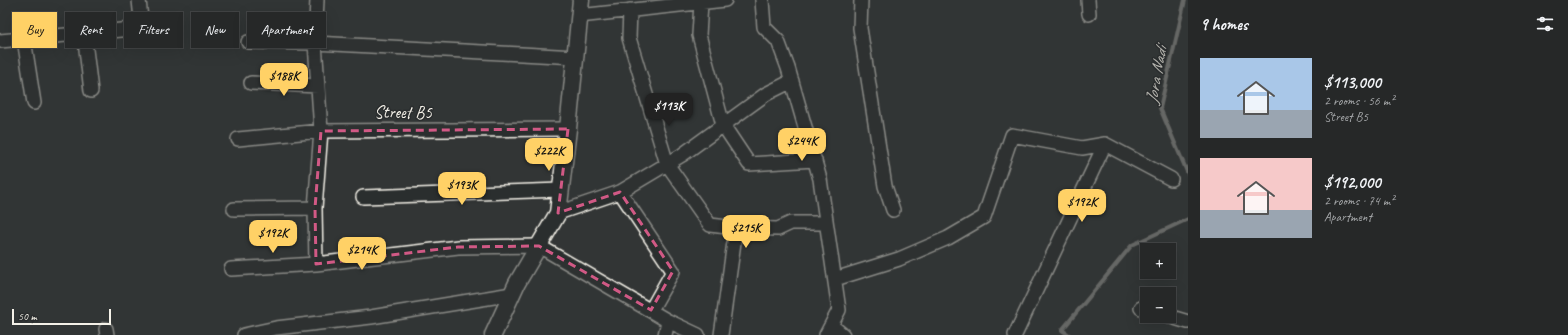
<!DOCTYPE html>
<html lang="en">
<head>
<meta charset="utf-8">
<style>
	:root { --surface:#262828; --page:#2e3030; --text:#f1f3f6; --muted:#a4a6a8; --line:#424445; --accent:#ffd166 }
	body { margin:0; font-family:Caveat,sans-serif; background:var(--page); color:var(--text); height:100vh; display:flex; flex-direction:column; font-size:15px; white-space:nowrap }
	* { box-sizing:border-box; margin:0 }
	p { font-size:13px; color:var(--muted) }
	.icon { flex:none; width:22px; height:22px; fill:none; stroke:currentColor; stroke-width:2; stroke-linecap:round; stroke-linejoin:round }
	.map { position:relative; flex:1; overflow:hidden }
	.sheet { display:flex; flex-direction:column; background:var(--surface); width:380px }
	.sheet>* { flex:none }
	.guide { position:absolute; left:12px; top:12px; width:380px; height:36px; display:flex; gap:8px }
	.controls { position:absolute; left:1140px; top:243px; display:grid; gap:8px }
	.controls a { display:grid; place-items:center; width:36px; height:36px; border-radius:0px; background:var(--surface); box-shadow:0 4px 16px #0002,0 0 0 1px var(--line); font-size:20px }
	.scale { position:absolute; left:12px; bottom:10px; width:99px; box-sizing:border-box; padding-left:4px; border:2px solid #f4f1e8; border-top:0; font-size:11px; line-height:14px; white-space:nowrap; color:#f4f1e8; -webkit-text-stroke:3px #2a2d2e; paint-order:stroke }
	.price { position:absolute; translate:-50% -34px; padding:0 9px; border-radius:8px; background:var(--accent); color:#111; font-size:13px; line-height:26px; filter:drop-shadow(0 1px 2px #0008) }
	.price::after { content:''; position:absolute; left:50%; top:24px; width:12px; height:9px; margin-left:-6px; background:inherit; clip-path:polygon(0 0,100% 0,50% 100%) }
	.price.on { background:#222; color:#fff }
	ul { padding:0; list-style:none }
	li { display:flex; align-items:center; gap:12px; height:100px; padding:0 12px }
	li span { display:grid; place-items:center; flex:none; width:112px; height:80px; border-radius:0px; color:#555 }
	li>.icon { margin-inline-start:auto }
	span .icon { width:48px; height:48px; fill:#fffc; stroke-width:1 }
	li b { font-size:17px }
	h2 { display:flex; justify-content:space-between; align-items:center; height:48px; padding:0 12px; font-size:17px }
	.pill { padding:0 14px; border-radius:0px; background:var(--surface); box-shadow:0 4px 16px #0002,0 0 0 1px var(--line); font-size:14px; line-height:36px }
	.pill.on { background:var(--accent); color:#111 }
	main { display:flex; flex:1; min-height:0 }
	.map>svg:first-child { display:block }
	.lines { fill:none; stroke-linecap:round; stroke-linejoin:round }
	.stream { stroke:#a6a5a0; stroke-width:4 }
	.minor-casing { stroke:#f4f1e8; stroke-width:16 }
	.tertiary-casing { stroke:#f4f1e8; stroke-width:19 }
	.minor { stroke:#2a2d2e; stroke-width:13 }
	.tertiary { stroke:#2a2d2e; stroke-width:16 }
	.marked { fill:none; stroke:#d15985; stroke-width:3; stroke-dasharray:8 5; stroke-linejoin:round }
	.labels { text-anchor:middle; stroke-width:3; stroke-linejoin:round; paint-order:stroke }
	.street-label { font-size:17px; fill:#f4f1e8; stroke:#2a2d2e }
	.water-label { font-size:18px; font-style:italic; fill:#b3b2ac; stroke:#2a2d2e }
</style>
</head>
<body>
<main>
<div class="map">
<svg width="1188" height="335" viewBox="0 0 1188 335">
	<rect width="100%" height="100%" fill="#323535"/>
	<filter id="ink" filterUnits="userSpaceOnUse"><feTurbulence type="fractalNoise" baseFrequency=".025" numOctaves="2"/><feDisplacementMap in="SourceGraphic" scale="8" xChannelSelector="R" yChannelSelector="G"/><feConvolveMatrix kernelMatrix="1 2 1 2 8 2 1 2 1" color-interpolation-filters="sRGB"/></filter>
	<g filter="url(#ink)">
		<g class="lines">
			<path class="stream" d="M1185,0l-25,108 28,66
				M1069,335l-7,-5 70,-85 56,-26"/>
			<g class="minor-casing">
				<path id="minor" d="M762,0l2,27 14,14 10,27 32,111 19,131 -13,25
					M861,0l-1,28 25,158 8,24
					M1088,0l1,14
					M701,3l-2,32 24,90 26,39 66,-4
					M630,10l-1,28 38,126 43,61 26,3
					M579,16l146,-16
					M84,33l7,58
					M24,39l10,64
					M0,41l132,-12 7,-3 2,-7 -2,-19
					M248,42l67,1 261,14
					M251,83l67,3
					M238,139l83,-8 247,-2
					M620,192l53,79 -22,39
					M363,197l198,-7
					M315,208l6,-77 -6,-88 2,-43
					M234,209l81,-1 1,56 142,-17 81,-1 129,75
					M558,213l62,-21 62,-37 84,-61 26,-13
					M231,269l85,-5
					M835,279l64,-20 49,-21 36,-21 28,-82 70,13 23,-4
					M1141,308l6,2
					M1168,316l20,6
					M831,325l12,10
					M106,329l1,6
					M244,335l32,-7 95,-11 141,-23
					M665,335l3,-14 30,14
					M721,335l15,-107 42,1 13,-6h35
					M1015,335l90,-191 66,35"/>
			</g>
			<g class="tertiary-casing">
				<path id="tertiary" d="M493,335l24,-52 41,-70 10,-84 13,-129"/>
			</g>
			<use href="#minor" class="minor"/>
			<use href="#tertiary" class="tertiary"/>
		</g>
	</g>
	<path d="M0 0H1188V335H0ZM568,129l-10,84 62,-21 53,79 -22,39 -112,-64 -81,1 -142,17 -1,-56 6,-77z" fill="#323535" fill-opacity=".55" fill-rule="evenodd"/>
	<path class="marked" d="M568,129l-10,84 62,-21 53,79 -22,39 -112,-64 -81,1 -142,17 -1,-56 6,-77z"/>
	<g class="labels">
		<g class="street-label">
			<text x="403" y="118">Street B5</text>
		</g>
		<g class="water-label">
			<text transform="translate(1156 75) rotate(-80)" y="6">Jora Nadi</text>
		</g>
	</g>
</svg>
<div class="controls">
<a>+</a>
<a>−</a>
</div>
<div class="scale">50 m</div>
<b class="price" style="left:284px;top:97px">$188K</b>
<b class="price on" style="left:669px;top:127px">$113K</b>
<b class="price" style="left:802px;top:162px">$244K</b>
<b class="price" style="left:549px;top:172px">$222K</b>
<b class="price" style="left:462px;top:206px">$193K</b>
<b class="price" style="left:1082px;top:223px">$192K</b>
<b class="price" style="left:746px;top:249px">$215K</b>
<b class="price" style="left:273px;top:254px">$192K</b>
<b class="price" style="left:362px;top:271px">$214K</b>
<div class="guide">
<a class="pill on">Buy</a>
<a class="pill">Rent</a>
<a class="pill">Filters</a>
<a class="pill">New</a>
<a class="pill">Apartment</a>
</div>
</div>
<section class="sheet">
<h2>9 homes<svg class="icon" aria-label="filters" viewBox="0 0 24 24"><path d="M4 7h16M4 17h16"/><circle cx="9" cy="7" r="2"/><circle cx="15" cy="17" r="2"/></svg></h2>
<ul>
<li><span style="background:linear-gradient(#a9c7e8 65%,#9aa5b1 0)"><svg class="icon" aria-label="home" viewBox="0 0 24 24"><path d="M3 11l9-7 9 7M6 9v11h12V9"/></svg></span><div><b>$113,000</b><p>2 rooms · 56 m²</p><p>Street B5</p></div></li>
<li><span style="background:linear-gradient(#f6c9c9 65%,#9aa5b1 0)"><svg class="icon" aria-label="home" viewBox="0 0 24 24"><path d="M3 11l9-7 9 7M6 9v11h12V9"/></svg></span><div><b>$192,000</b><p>2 rooms · 74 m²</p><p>Apartment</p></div></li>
</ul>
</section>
</main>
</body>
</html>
